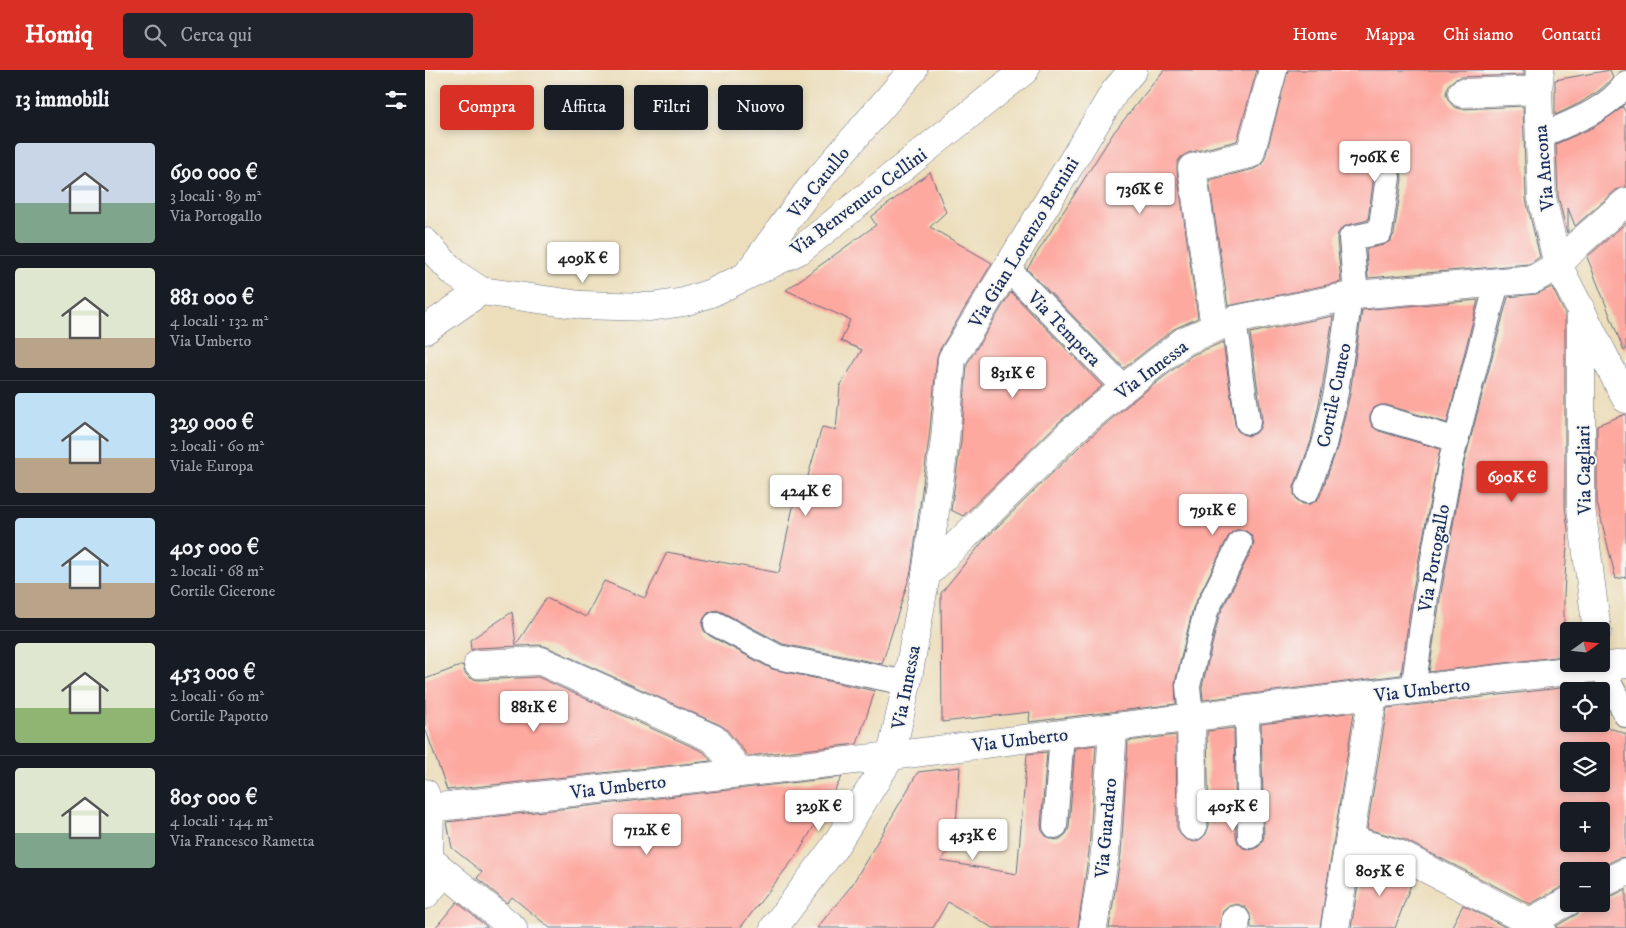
<!DOCTYPE html>
<html lang="it">
<head>
<meta charset="utf-8">
<style>
	:root { --surface:#171b24; --page:#20242c; --text:#f1f3f6; --muted:#9ea1a6; --line:#363941; --accent:#d93025 }
	body { margin:0; font-family:"IM FELL DW Pica",serif; background:var(--page); color:var(--text); height:100vh; display:flex; flex-direction:column; font-size:19px; white-space:nowrap }
	* { box-sizing:border-box; margin:0 }
	p { font-size:16px; color:var(--muted) }
	.icon { flex:none; width:28px; height:28px; fill:none; stroke:currentColor; stroke-width:2; stroke-linecap:round; stroke-linejoin:round }
	.map { position:relative; flex:1; overflow:hidden }
	.details { display:flex; flex-direction:column; background:var(--surface); width:425px }
	.details>* { flex:none }
	.top-card { position:absolute; left:15px; top:15px; width:475px; height:45px; display:flex; gap:10px }
	.needle { width:32px; rotate:75deg }
	.buttons { position:absolute; left:1135px; top:552px; display:grid; gap:10px }
	.buttons a { display:grid; place-items:center; width:50px; height:50px; border-radius:5px; background:var(--surface); box-shadow:0 2px 8px #0003; font-size:25px }
	.price { position:absolute; translate:-50% -42px; padding:0 11px; border-radius:5px; background:#fff; color:#222; font-size:16px; line-height:32px; filter:drop-shadow(0 1px 2px #0008) }
	.price::after { content:''; position:absolute; left:50%; top:30px; width:15px; height:11px; margin-left:-8px; background:inherit; clip-path:polygon(0 0,100% 0,50% 100%) }
	.price.current { background:var(--accent); color:#fff }
	ul { padding:0; list-style:none }
	li { display:flex; align-items:center; gap:15px; height:125px; padding:0 15px }
	li+li { border-top:1px solid var(--line) }
	li span { display:grid; place-items:center; flex:none; width:140px; height:100px; border-radius:5px; color:#555 }
	li>.icon { margin-inline-start:auto }
	span .icon { width:60px; height:60px; fill:#fffc; stroke-width:1 }
	li b { font-size:21px }
	h2 { display:flex; justify-content:space-between; align-items:center; height:60px; padding:0 15px; font-size:21px }
	.pill { padding:0 18px; border-radius:5px; background:var(--surface); box-shadow:0 2px 8px #0003; font-size:18px; line-height:45px }
	.pill.current { background:var(--accent); color:#fff }
	header { display:flex; align-items:center; gap:30px; box-sizing:border-box; height:70px; padding:0 25px; background:var(--accent); color:#fff }
	header strong { font-size:24px }
	nav { display:flex; gap:28px; margin-inline-start:auto; font-size:18px }
	.search { width:350px; height:45px; background:var(--page); display:flex; align-items:center; gap:12px; box-sizing:border-box; padding:0 18px; border-radius:5px; color:var(--muted); font-size:19px }
	main { display:flex; flex:1; min-height:0 }
	.map>svg:first-child { display:block }
	.building { fill:#fda9a0; fill-rule:evenodd }
	.lines { fill:none; stroke-linecap:round; stroke-linejoin:round }
	.pedestrian-casing { stroke:#646c7f; stroke-width:26 }
	.minor-casing { stroke:#646c7f; stroke-width:29 }
	.tertiary-casing { stroke:#646c7f; stroke-width:29 }
	.pedestrian { stroke:#fff; stroke-width:24 }
	.minor { stroke:#fff; stroke-width:28 }
	.tertiary { stroke:#fff; stroke-width:28 }
	.labels { text-anchor:middle; stroke-width:4; stroke-linejoin:round; paint-order:stroke }
	.street-label { font-size:19px; fill:#1b2f5e; stroke:#f6f6f2 }
</style>
</head>
<body>
<header>
<strong>Homiq</strong>
<div class="search"><svg class="icon" aria-label="search" viewBox="0 0 24 24"><circle cx="10" cy="10" r="6"/><path d="M15 15l6 6"/></svg>Cerca qui</div>
<nav><a>Home</a><a>Mappa</a><a>Chi siamo</a><a>Contatti</a></nav>
</header>
<main>
<section class="details">
<h2>13 immobili<svg class="icon" aria-label="filters" viewBox="0 0 24 24"><path d="M4 7h16M4 17h16"/><circle cx="9" cy="7" r="2"/><circle cx="15" cy="17" r="2"/></svg></h2>
<ul>
<li><span style="background:linear-gradient(#c9d6e8 60%,#7fa58c 0)"><svg class="icon" aria-label="home" viewBox="0 0 24 24"><path d="M3 11l9-7 9 7M6 9v11h12V9"/></svg></span><div><b>690 000 €</b><p>3 locali · 89 m²</p><p>Via Portogallo</p></div></li>
<li><span style="background:linear-gradient(#dfe7d0 70%,#b9a48a 0)"><svg class="icon" aria-label="home" viewBox="0 0 24 24"><path d="M3 11l9-7 9 7M6 9v11h12V9"/></svg></span><div><b>881 000 €</b><p>4 locali · 132 m²</p><p>Via Umberto</p></div></li>
<li><span style="background:linear-gradient(#bfe0f5 65%,#b9a48a 0)"><svg class="icon" aria-label="home" viewBox="0 0 24 24"><path d="M3 11l9-7 9 7M6 9v11h12V9"/></svg></span><div><b>329 000 €</b><p>2 locali · 60 m²</p><p>Viale Europa</p></div></li>
<li><span style="background:linear-gradient(#bfe0f5 65%,#b9a48a 0)"><svg class="icon" aria-label="home" viewBox="0 0 24 24"><path d="M3 11l9-7 9 7M6 9v11h12V9"/></svg></span><div><b>405 000 €</b><p>2 locali · 68 m²</p><p>Cortile Cicerone</p></div></li>
<li><span style="background:linear-gradient(#dfe7d0 65%,#8fb573 0)"><svg class="icon" aria-label="home" viewBox="0 0 24 24"><path d="M3 11l9-7 9 7M6 9v11h12V9"/></svg></span><div><b>453 000 €</b><p>2 locali · 60 m²</p><p>Cortile Papotto</p></div></li>
<li><span style="background:linear-gradient(#dfe7d0 65%,#7fa58c 0)"><svg class="icon" aria-label="home" viewBox="0 0 24 24"><path d="M3 11l9-7 9 7M6 9v11h12V9"/></svg></span><div><b>805 000 €</b><p>4 locali · 144 m²</p><p>Via Francesco Rametta</p></div></li>
</ul>
</section>
<div class="map">
<svg width="1201" height="858" viewBox="0 0 1201 858">
	<rect width="100%" height="100%" fill="#f6f6f2"/>
	<filter id="ink" filterUnits="userSpaceOnUse"><feTurbulence type="fractalNoise" baseFrequency=".02" numOctaves="2"/><feDisplacementMap in="SourceGraphic" scale="10" xChannelSelector="R" yChannelSelector="G"/><feConvolveMatrix kernelMatrix="1 2 1 2 8 2 1 2 1" color-interpolation-filters="sRGB"/></filter>
	<filter id="wash" filterUnits="userSpaceOnUse"><feTurbulence type="fractalNoise" baseFrequency=".0096" numOctaves="4" result="noise"/><feDisplacementMap in="SourceGraphic" scale="20" xChannelSelector="R" yChannelSelector="G"/><feGaussianBlur stdDeviation="1.12" result="paint"/><feColorMatrix in="noise" values="0 0 0 0 0 0 0 0 0 0 0 0 0 0 0 0 0 1.4 0 .05"/><feComposite in="paint" operator="in"/></filter>
	<g filter="url(#wash)">
		<rect width="100%" height="100%" fill="#ecdebb"/>
		<g id="blocks">
			<path class="building" d="M739,0h93l-20,71 -49,12 -7,4 -4,6v7l21,148 -24,11 -50,39 -97,-99 87,-137z
				M863,0h236v5l-63,2 -7,3 -6,5 -2,9 3,7 5,6 8,2 61,-3 3,93 14,58 -11,7 -161,14 -2,-29 17,-4 7,-4 4,-7 8,-55 -1,-7 -4,-5 -7,-3h-7l-5,4 -4,7 -6,45 -20,5 -6,3 -4,5 -1,6 4,43 -113,24 -19,-126 45,-11 7,-4 4,-7z
				M1185,0l3,8 -13,12 -20,13 -25,12v-35z
				M1198,37l3,7v73l-10,3 -41,36 -7,-18v24l-1,1 -9,-37 -2,-52 38,-17z
				M505,102l16,40 -16,15 62,36 -53,88 -2,6 -8,81 -18,134 -29,92 -99,-20 -61,-32 -6,-2 -8,3 -4,5 -2,6 2,7 6,5 62,33 103,22 -18,53 -109,12 -22,-27 -6,-4 -173,-78 -7,-2 -63,3 -6,2 -1,-10 42,-28 4,33 30,-47 40,19 18,-36 41,17 22,-46 112,21 15,-71 6,2 22,-77 14,3 4,-44 22,-36 -21,-9 9,-21 -64,-30 90,-65 -5,-8z
				M1201,153v127l-2,1 -37,-94z
				M1127,217l13,27v193l3,22 -4,65v62l-135,16 11,-73 24,-136 44,-166 28,-3z
				M586,222l91,94 -43,36 -96,94 -12,-6 10,-69 6,-77z
				M1053,230l-31,123 -61,-18h-6l-6,3 -4,7v6l3,6 6,4 61,18 -28,146 -11,80 -198,25 -1,-13 17,-71 33,-67 2,-7 -3,-7 -5,-4 -7,-2 -7,3 -4,5 -35,71 -18,75 1,21 -147,18 1,-10 -88,10 -1,-129 44,-54 96,-94 53,-45 58,-45 31,-13 12,82 2,6 5,4 7,2 7,-3 4,-5 2,-8 -12,-87 83,-17 -11,73 -11,52 -17,46v7l3,6 6,4h7l6,-3 4,-5 17,-48 13,-54 12,-84z
				M1201,344v163l-10,2 -19,-76v-78z
				M38,595l2,8 5,5 8,2 60,-3 166,75 7,9 -264,29 -22,-62v-49z
				M1144,617v37h31l26,10v123l-7,1 -26,13h-24v14l-7,2 -32,17 -125,-64 -38,-11 20,-121zM1144,681h32v33h-32zM1144,741h32v33h-32z
				M929,642l-34,216h-69l-1,-14 -5,-7 -8,-3 -8,2 -6,5 -2,7 -1,10h-111l12,-74 7,-113 48,-6 1,92 3,7 5,5 9,3 7,-3 5,-5 3,-8 -2,-95 27,-3 2,108 2,7 5,5 8,2 7,-3 4,-4 2,-7 -3,-112z
				M671,675l-7,106 -11,77h-85l-45,-26 -15,26h-116l35,-43 66,-113 42,-5 -5,72 -14,22 76,13 10,-120 20,-2 -6,73 1,6 5,6 7,3 6,-1 6,-5 3,-6 6,-80z
				M417,707l-43,75 -59,76h-190l-38,-31 -5,6 -30,-25 5,-6 -30,-24 -5,-26z
				M937,790l30,9 21,10 -18,49h-44z
				M1201,819v39h-69l-1,-2 21,-12 5,-4 2,-6h17v-5l7,-1z
				M32,832l30,25v1h-52z
				M1038,835l44,23h-56z"/>
		</g>
	</g>
	<g filter="url(#ink)">
		<use href="#blocks" fill-opacity="0" stroke="#646c7f" stroke-width="1"/>
		<g class="lines">
			<g class="pedestrian-casing">
				<path id="pedestrian" d="M1115,66c29,-13 67,-25 86,-53
					M582,198l117,120
					M931,225l-5,-57 29,-6 8,-55
					M809,250l14,102
					M958,348l74,22
					M882,421l17,-46 12,-53 12,-81 -2,-14
					M291,554l62,33 129,26
					M1176,597l25,48
					M988,620l13,-93 25,-137 46,-177
					M822,641l3,125
					M766,648l-3,-32 18,-75 34,-68
					M630,756l7,-92"/>
			</g>
			<g class="minor-casing">
				<path id="minor" d="M1115,0l-2,20 4,108 16,67
					M1037,23l76,-3
					M0,172l29,31 27,18 100,14 69,2 34,-5 27,-9 89,-43 225,-180
					M324,202l57,-78 107,-124
					M1156,238v199l16,124
					M790,257l-23,-159 58,-14 23,-84
					M0,260l56,-39
					M501,505l19,-135 7,-81 163,-268 18,-21
					M53,594l63,-3 173,78 26,33
					M766,648l2,108
					M0,723l5,15 -1,51 84,69
					M5,738l461,-52
					M925,770l48,14 143,74
					M1176,814l25,-12
					M0,825l20,-23
					M1105,852l39,-21
					M668,858l12,-75 8,-125
					M810,858l1,-8
					M910,858l38,-234"/>
			</g>
			<g class="tertiary-casing">
				<path id="tertiary" d="M1133,195l68,134
					M466,686l482,-62 253,-30
					M349,858l59,-79 58,-93 16,-73 19,-108 144,-142 54,-45 60,-47 50,-21 122,-25 178,-16 24,-14 21,-22 47,-41"/>
			</g>
			<use href="#pedestrian" class="pedestrian"/>
			<use href="#minor" class="minor"/>
			<use href="#tertiary" class="tertiary"/>
		</g>
	</g>
	<g class="labels">
		<g class="street-label">
			<text transform="translate(1118 98) rotate(-95)" y="7">Via Ancona</text>
			<text transform="translate(393 112) rotate(-51)" y="7">Via Catullo</text>
			<text transform="translate(433 131) rotate(-37)" y="7">Via Benvenuto Cellini</text>
			<text transform="translate(598 172) rotate(-59)" y="7">Via Gian Lorenzo Bernini</text>
			<text transform="translate(640 258) rotate(46)" y="7">Via Tempera</text>
			<text transform="translate(726 299) rotate(-37)" y="7">Via Innessa</text>
			<text transform="translate(908 325) rotate(-78)" y="7">Cortile Cuneo</text>
			<text transform="translate(1158 400) rotate(-91)" y="7">Via Cagliari</text>
			<text transform="translate(1008 488) rotate(-80)" y="7">Via Portogallo</text>
			<text transform="translate(480 617) rotate(-79)" y="7">Via Innessa</text>
			<text transform="translate(997 619) rotate(-7)" y="7">Via Umberto</text>
			<text transform="translate(595 669) rotate(-7)" y="7">Via Umberto</text>
			<text transform="translate(193 716) rotate(-7)" y="7">Via Umberto</text>
			<text transform="translate(680 758) rotate(-85)" y="7">Via Guardaro</text>
		</g>
	</g>
</svg>
<div class="buttons">
<a><svg class="needle" viewBox="-14 -14 28 28"><path d="M0-13l5 13h-10z" fill="#e53935"/><path d="M0 13l5-13h-10z" fill="#9ea1a6"/></svg></a>
<a><svg class="icon" aria-label="locate" viewBox="0 0 24 24"><circle cx="12" cy="12" r="6"/><path d="M12 2v4M12 18v4M2 12h4M18 12h4"/></svg></a>
<a><svg class="icon" aria-label="layers" viewBox="0 0 24 24"><path d="M12 4l9 5-9 5-9-5zM3 14l9 5 9-5"/></svg></a>
<a>+</a>
<a>−</a>
</div>
<b class="price" style="left:950px;top:113px">706K €</b>
<b class="price" style="left:715px;top:145px">736K €</b>
<b class="price" style="left:158px;top:214px">409K €</b>
<b class="price" style="left:588px;top:329px">831K €</b>
<b class="price current" style="left:1087px;top:433px">690K €</b>
<b class="price" style="left:381px;top:447px">424K €</b>
<b class="price" style="left:788px;top:466px">791K €</b>
<b class="price" style="left:109px;top:663px">881K €</b>
<b class="price" style="left:394px;top:762px">329K €</b>
<b class="price" style="left:808px;top:762px">405K €</b>
<b class="price" style="left:222px;top:786px">712K €</b>
<b class="price" style="left:548px;top:791px">453K €</b>
<b class="price" style="left:955px;top:827px">805K €</b>
<div class="top-card">
<a class="pill current">Compra</a>
<a class="pill">Affitta</a>
<a class="pill">Filtri</a>
<a class="pill">Nuovo</a>
</div>
</div>
</main>
</body>
</html>
